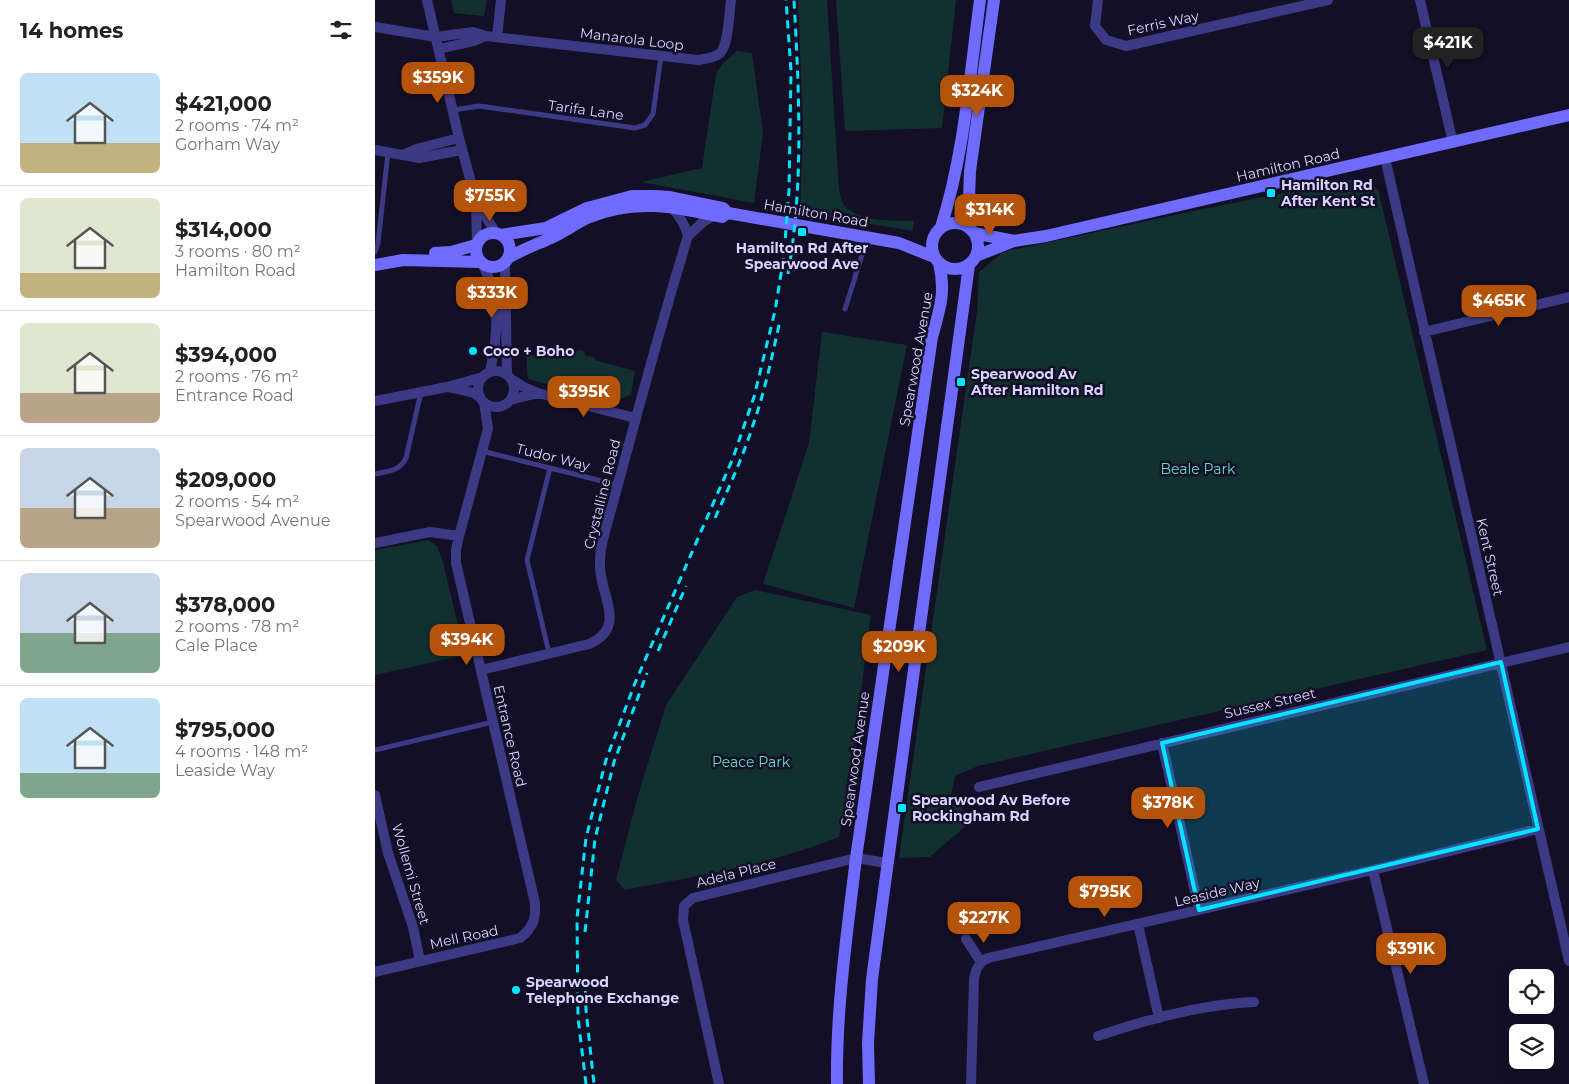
<!DOCTYPE html>
<html lang="en">
<head>
<meta charset="utf-8">
<style>
	:root { --surface:#fff; --page:#f6f6f6; --text:#222; --muted:#767676; --line:#e0e0e0; --accent:#b45309 }
	body { margin:0; font-family:Montserrat,sans-serif; background:var(--page); color:var(--text); height:100vh; display:flex; flex-direction:column; font-size:19px; white-space:nowrap }
	* { box-sizing:border-box; margin:0 }
	p { font-size:16px; color:var(--muted) }
	.icon { flex:none; width:28px; height:28px; fill:none; stroke:currentColor; stroke-width:2; stroke-linecap:round; stroke-linejoin:round }
	.map { position:relative; flex:1; overflow:hidden }
	.side { display:flex; flex-direction:column; background:var(--surface); width:375px }
	.side>* { flex:none }
	.tools { position:absolute; left:1134px; top:969px; display:grid; gap:10px }
	.tools a { display:grid; place-items:center; width:45px; height:45px; border-radius:8px; background:var(--surface); box-shadow:0 5px 20px #0002; font-size:25px }
	.price { position:absolute; translate:-50% -42px; padding:0 11px; border-radius:10px; background:var(--accent); color:#fff; font-size:16px; line-height:32px; filter:drop-shadow(0 1px 2px #0008) }
	.price::after { content:''; position:absolute; left:50%; top:30px; width:15px; height:11px; margin-left:-8px; background:inherit; clip-path:polygon(0 0,100% 0,50% 100%) }
	.price.selected { background:#222; color:#fff }
	ul { padding:0; list-style:none }
	li { display:flex; align-items:center; gap:15px; height:125px; padding:0 20px }
	li+li { border-top:1px solid var(--line) }
	li span { display:grid; place-items:center; flex:none; width:140px; height:100px; border-radius:8px; color:#555 }
	li>.icon { margin-inline-start:auto }
	span .icon { width:60px; height:60px; fill:#fffc; stroke-width:1 }
	li b { font-size:21px }
	h2 { display:flex; justify-content:space-between; align-items:center; height:60px; padding:0 20px; font-size:21px }
	main { display:flex; flex:1; min-height:0 }
	.map>svg:first-child { display:block }
	.green { fill:#12302f }
	.lines { fill:none; stroke-linecap:round; stroke-linejoin:round }
	.service { stroke:#3d3a85; stroke-width:5 }
	.minor { stroke:#3d3a85; stroke-width:10 }
	.secondary { stroke:#6f6bff; stroke-width:12 }
	.rail { stroke:#00e5ff; stroke-width:3; stroke-dasharray:8 6; stroke-linecap:butt }
	.marked { fill:#00e5ff; fill-opacity:0.2; stroke:#00e5ff; stroke-width:4; stroke-linejoin:round }
	.poi-dot { fill:#00e5ff; stroke:#130f26; stroke-width:2 }
	.labels { text-anchor:middle; stroke-width:5; stroke-linejoin:round; paint-order:stroke }
	.street-label { font-size:14px; fill:#d9d4ff; stroke:#130f26 }
	.poi-label { font-size:14px; font-weight:bold; fill:#d9d4ff; stroke:#130f26; text-anchor:start }
	.park-label { font-size:14px; fill:#5fe0c0; stroke:#130f26 }
</style>
</head>
<body>
<main>
<section class="side">
<h2>14 homes<svg class="icon" aria-label="filters" viewBox="0 0 24 24"><path d="M4 7h16M4 17h16"/><circle cx="9" cy="7" r="2"/><circle cx="15" cy="17" r="2"/></svg></h2>
<ul>
<li><span style="background:linear-gradient(#bfe0f5 70%,#c2b280 0)"><svg class="icon" aria-label="home" viewBox="0 0 24 24"><path d="M3 11l9-7 9 7M6 9v11h12V9"/></svg></span><div><b>$421,000</b><p>2 rooms · 74 m²</p><p>Gorham Way</p></div></li>
<li><span style="background:linear-gradient(#dfe7d0 75%,#c2b280 0)"><svg class="icon" aria-label="home" viewBox="0 0 24 24"><path d="M3 11l9-7 9 7M6 9v11h12V9"/></svg></span><div><b>$314,000</b><p>3 rooms · 80 m²</p><p>Hamilton Road</p></div></li>
<li><span style="background:linear-gradient(#dfe7d0 70%,#b9a48a 0)"><svg class="icon" aria-label="home" viewBox="0 0 24 24"><path d="M3 11l9-7 9 7M6 9v11h12V9"/></svg></span><div><b>$394,000</b><p>2 rooms · 76 m²</p><p>Entrance Road</p></div></li>
<li><span style="background:linear-gradient(#c9d6e8 60%,#b9a48a 0)"><svg class="icon" aria-label="home" viewBox="0 0 24 24"><path d="M3 11l9-7 9 7M6 9v11h12V9"/></svg></span><div><b>$209,000</b><p>2 rooms · 54 m²</p><p>Spearwood Avenue</p></div></li>
<li><span style="background:linear-gradient(#c9d6e8 60%,#7fa58c 0)"><svg class="icon" aria-label="home" viewBox="0 0 24 24"><path d="M3 11l9-7 9 7M6 9v11h12V9"/></svg></span><div><b>$378,000</b><p>2 rooms · 78 m²</p><p>Cale Place</p></div></li>
<li><span style="background:linear-gradient(#bfe0f5 75%,#7fa58c 0)"><svg class="icon" aria-label="home" viewBox="0 0 24 24"><path d="M3 11l9-7 9 7M6 9v11h12V9"/></svg></span><div><b>$795,000</b><p>4 rooms · 148 m²</p><p>Leaside Way</p></div></li>
</ul>
</section>
<div class="map">
<svg width="1194" height="1084" viewBox="0 0 1194 1084">
	<rect width="100%" height="100%" fill="#130f26"/>
	<path class="green" d="M76,0h36l-3,16 -30,-3z
		M423,0h29l12,189c1,5 2,12 5,16 16,18 48,15 70,16l-1,10 -113,-19 3,-87z
		M461,0h120l-14,128 -97,3z
		M362,51l15,2 11,80 -9,70 -113,-21 61,-14 14,-94 7,-11z
		M984,178l19,11 109,461 -509,116 -23,10 -4,19 14,18 9,-1 3,4 -47,41 -31,1 78,-547 2,-39 24,-20 195,-42z
		M447,332l85,13 -53,263 -91,-24 46,-141z
		M208,350l3,6 8,1 1,3 40,11 -4,23 -13,7h-12l-78,-22 -2,-23z
		M53,540l9,6 6,16 22,93 -90,20v-125z
		M380,590l116,25 -22,167 -10,55c-69,28 -142,39 -214,53l-9,-10 21,-81 29,-94 71,-108z"/>
	<g class="lines">
		<path class="service" d="M78,110l26,-4 156,22 10,-3 8,-11 8,-58
			M0,252l3,-9 10,-90
			M470,309l22,-70
			M107,451l136,34
			M0,474c13,-3 25,-3 31,-16l15,-66
			M174,653l-22,-93 23,-92
			M0,750l118,-28"/>
		<path class="minor" d="M52,0l32,138 17,63 1,42
			M723,0l-3,26 11,14 20,6 202,-46
			M1045,0l33,143
			M0,27l61,10 37,-5 13,4 212,24c7,-1 18,-2 23,-8 8,-10 8,-39 10,-52
			M122,37l4,-37
			M64,49l35,-8 12,-5
			M0,150l44,8 43,-8
			M28,155l13,-6 43,-11
			M1010,158l184,803
			M104,206l17,27
			M297,208c9,9 13,17 16,28
			M130,263l2,112
			M108,265c18,35 15,70 7,107
			M1049,332l145,-35
			M103 389a18 18 0 1 1 36 0a18 18 0 1 1-36 0Z
			M136,379l13,8 14,6 97,25
			M73,387l26,6 7,5
			M135,400l28,-7
			M0,401l72,-14 36,-10
			M0,543l55,-11 29,4
			M106,670l108,-26c34,-15 17,-40 12,-68 -2,-12 -1,-25 2,-37 28,-101 54,-203 85,-303l16,-15 11,-6
			M787,743l37,167
			M604,787l590,-140
			M0,795l13,58 25,74 7,34
			M998,870l51,214
			M763,924l21,94
			M591,939l15,23
			M0,972l145,-34c13,-10 16,-19 15,-35l-79,-340v-13l3,-14 29,-107 -4,-27
			M723,1036c50,-17 104,-32 156,-34
			M344,1084l-34,-155 -2,-9 1,-14 9,-8 163,-40 31,5
			M596,1084l3,-105c2,-10 4,-16 14,-21l385,-88 165,-41"/>
		<path class="secondary" d="M557 246a23 23 0 1 1 46 0a23 23 0 1 1-46 0Z
			M566,227c23,-71 29,-153 39,-227
			M593,227l2,-56 24,-171
			M101 250a17 17 0 1 1 34 0a17 17 0 1 1-34 0Z
			M599,233l40,8
			M126,235l45,-7 41,-20 45,-12h22l16,1 53,11 5,5 171,30 35,14
			M60,253l16,-1 25,-7
			M601,256l38,-15 32,-5 523,-121
			M133,258c15,-9 30,-14 45,-21 13,-6 24,-15 37,-20 45,-19 86,-10 132,0l6,-4
			M0,265l28,-5 77,2
			M462,1084c-1,-76 10,-150 19,-226l76,-521c8,-29 14,-44 7,-74
			M494,1084l-1,-41 4,-64 97,-714"/>
		<path class="rail" d="M413,274c16,-91 11,-182 6,-274
			M340,518c14,-31 28,-61 38,-93 12,-34 19,-69 27,-104
			M283,651l28,-65
			M210,932l10,-93 19,-77 33,-89
			M210,977l1,33 8,74
			M211,1084l-8,-66 -1,-100 9,-80 20,-78 29,-77 98,-225 21,-61 21,-86 9,-56 5,-65 2,-119 -5,-71"/>
	</g>
	<path class="marked" d="M1126,662l37,167 -339,81 -37,-167z"/>
	<g class="poi-dot">
		<rect x="891" y="188" width="10" height="10" rx="2.5"/>
		<rect x="422" y="227" width="10" height="10" rx="2.5"/>
		<circle cx="98" cy="351" r="5"/>
		<rect x="581" y="377" width="10" height="10" rx="2.5"/>
		<rect x="522" y="803" width="10" height="10" rx="2.5"/>
		<circle cx="141" cy="990" r="5"/>
	</g>
	<g class="labels">
		<g class="street-label">
			<text transform="translate(788 23) rotate(-12)" y="5">Ferris Way</text>
			<text transform="translate(257 39) rotate(7)" y="5">Manarola Loop</text>
			<text transform="translate(211 110) rotate(8)" y="5">Tarifa Lane</text>
			<text transform="translate(913 165) rotate(-13)" y="5">Hamilton Road</text>
			<text transform="translate(441 213) rotate(10)" y="5">Hamilton Road</text>
			<text transform="translate(541 359) rotate(-80)" y="5">Spearwood Avenue</text>
			<text transform="translate(178 457) rotate(14)" y="5">Tudor Way</text>
			<text transform="translate(227 494) rotate(-76)" y="5">Crystalline Road</text>
			<text transform="translate(1115 557) rotate(77)" y="5">Kent Street</text>
			<text transform="translate(895 703) rotate(-13)" y="5">Sussex Street</text>
			<text transform="translate(135 736) rotate(77)" y="5">Entrance Road</text>
			<text transform="translate(480 759) rotate(-82)" y="5">Spearwood Avenue</text>
			<text transform="translate(361 873) rotate(-14)" y="5">Adela Place</text>
			<text transform="translate(36 874) rotate(74)" y="5">Wollemi Street</text>
			<text transform="translate(842 892) rotate(-13)" y="5">Leaside Way</text>
			<text transform="translate(89 937) rotate(-12)" y="5">Mell Road</text>
		</g>
		<g class="poi-label">
			<text x="906" y="190">Hamilton Rd<tspan x="906" dy="16">After Kent St</tspan></text>
			<text x="427" y="253" text-anchor="middle">Hamilton Rd After<tspan x="427" dy="16">Spearwood Ave</tspan></text>
			<text x="108" y="356">Coco + Boho</text>
			<text x="596" y="379">Spearwood Av<tspan x="596" dy="16">After Hamilton Rd</tspan></text>
			<text x="537" y="805">Spearwood Av Before<tspan x="537" dy="16">Rockingham Rd</tspan></text>
			<text x="151" y="987">Spearwood<tspan x="151" dy="16">Telephone Exchange</tspan></text>
		</g>
		<g class="park-label">
			<text x="823" y="474">Beale Park</text>
			<text x="376" y="767">Peace Park</text>
		</g>
	</g>
</svg>
<div class="tools">
<a><svg class="icon" aria-label="locate" viewBox="0 0 24 24"><circle cx="12" cy="12" r="6"/><path d="M12 2v4M12 18v4M2 12h4M18 12h4"/></svg></a>
<a><svg class="icon" aria-label="layers" viewBox="0 0 24 24"><path d="M12 4l9 5-9 5-9-5zM3 14l9 5 9-5"/></svg></a>
</div>
<b class="price selected" style="left:1073px;top:69px">$421K</b>
<b class="price" style="left:63px;top:104px">$359K</b>
<b class="price" style="left:602px;top:117px">$324K</b>
<b class="price" style="left:115px;top:222px">$755K</b>
<b class="price" style="left:615px;top:236px">$314K</b>
<b class="price" style="left:117px;top:319px">$333K</b>
<b class="price" style="left:1124px;top:327px">$465K</b>
<b class="price" style="left:209px;top:418px">$395K</b>
<b class="price" style="left:92px;top:666px">$394K</b>
<b class="price" style="left:524px;top:673px">$209K</b>
<b class="price" style="left:793px;top:829px">$378K</b>
<b class="price" style="left:730px;top:918px">$795K</b>
<b class="price" style="left:609px;top:944px">$227K</b>
<b class="price" style="left:1036px;top:975px">$391K</b>
</div>
</main>
</body>
</html>
